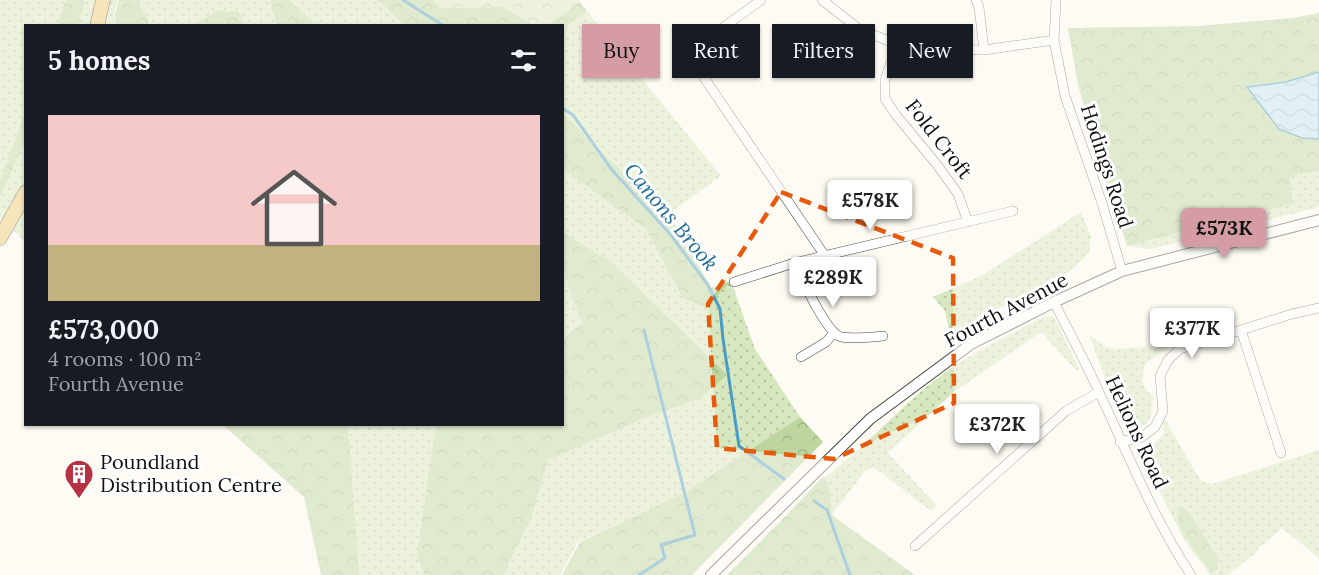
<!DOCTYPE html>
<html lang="en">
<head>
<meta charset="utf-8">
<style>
	:root { --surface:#171b24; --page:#242831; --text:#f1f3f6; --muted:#9ea1a6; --line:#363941; --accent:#d69ca5 }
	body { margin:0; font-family:Lora,serif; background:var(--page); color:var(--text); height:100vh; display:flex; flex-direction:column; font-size:22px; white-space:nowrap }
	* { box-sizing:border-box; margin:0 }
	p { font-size:20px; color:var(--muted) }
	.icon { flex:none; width:33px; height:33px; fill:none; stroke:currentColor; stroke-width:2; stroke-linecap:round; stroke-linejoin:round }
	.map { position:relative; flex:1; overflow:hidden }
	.side { position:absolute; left:24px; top:24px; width:540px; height:402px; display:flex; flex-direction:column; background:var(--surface); border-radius:0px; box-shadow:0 2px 4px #0004 }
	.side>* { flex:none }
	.guide { position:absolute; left:582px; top:24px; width:570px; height:54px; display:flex; gap:12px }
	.price { position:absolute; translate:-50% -51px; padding:0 14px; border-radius:6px; background:#fff; color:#222; font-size:20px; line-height:39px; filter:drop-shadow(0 2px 3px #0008) }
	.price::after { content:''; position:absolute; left:50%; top:36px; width:18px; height:14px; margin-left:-9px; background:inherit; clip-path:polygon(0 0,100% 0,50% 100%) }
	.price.selected { background:var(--accent); color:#111 }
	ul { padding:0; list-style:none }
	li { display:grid; align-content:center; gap:12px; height:318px; padding:0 24px }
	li+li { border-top:2px solid var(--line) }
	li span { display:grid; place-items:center; height:186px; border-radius:0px; color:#555 }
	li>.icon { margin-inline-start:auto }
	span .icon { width:108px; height:108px; fill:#fffc; stroke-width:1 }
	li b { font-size:26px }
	h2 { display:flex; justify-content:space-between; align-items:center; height:72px; padding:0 24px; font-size:26px }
	.tag { padding:0 21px; border-radius:0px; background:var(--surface); box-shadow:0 2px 4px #0004; font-size:21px; line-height:54px }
	.tag.selected { background:var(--accent); color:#111 }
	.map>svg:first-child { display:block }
	.grass { fill:url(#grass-dots) }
	.forest { fill:url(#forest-crowns) }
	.park { fill:url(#park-crowns) }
	.water { fill:url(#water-waves); stroke:#499cc3; stroke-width:1.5 }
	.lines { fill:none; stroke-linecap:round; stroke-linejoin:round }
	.stream { stroke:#499cc3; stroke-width:3 }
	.minor-casing { stroke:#434343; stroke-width:10 }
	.tertiary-casing { stroke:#434343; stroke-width:12 }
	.primary-casing { stroke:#212121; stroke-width:15 }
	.minor { stroke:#fff; stroke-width:9 }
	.tertiary { stroke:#fff; stroke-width:10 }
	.primary { stroke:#edc775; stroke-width:14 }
	.marked { fill:none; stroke:#e8590c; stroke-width:4.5; stroke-dasharray:12 8; stroke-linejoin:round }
	.labels { text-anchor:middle; stroke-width:6; stroke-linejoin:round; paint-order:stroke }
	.street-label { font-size:20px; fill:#101010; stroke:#fff }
	.poi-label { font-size:20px; fill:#101010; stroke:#fff; text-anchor:start }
	.water-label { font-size:21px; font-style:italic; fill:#226e99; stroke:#fff }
</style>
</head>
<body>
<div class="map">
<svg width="1319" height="575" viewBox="0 0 1319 575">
	<defs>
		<pattern id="grass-dots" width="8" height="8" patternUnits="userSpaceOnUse" patternTransform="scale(1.5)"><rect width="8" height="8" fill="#d7e7bf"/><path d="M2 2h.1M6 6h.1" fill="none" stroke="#b8c5a3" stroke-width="1.8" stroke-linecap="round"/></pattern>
		<pattern id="forest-crowns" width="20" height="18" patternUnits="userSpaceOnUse" patternTransform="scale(1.5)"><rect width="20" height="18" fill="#bdd6a0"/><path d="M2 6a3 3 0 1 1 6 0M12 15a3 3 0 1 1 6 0" fill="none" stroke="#a1b789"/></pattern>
		<pattern id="park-crowns" width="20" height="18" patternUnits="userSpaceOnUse" patternTransform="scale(1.5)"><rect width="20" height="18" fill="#d7e7bf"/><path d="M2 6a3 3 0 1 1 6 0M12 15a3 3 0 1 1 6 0" fill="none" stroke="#b8c5a3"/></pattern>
		<pattern id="water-waves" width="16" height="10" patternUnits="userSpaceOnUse" patternTransform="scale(1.5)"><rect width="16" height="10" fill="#bce2f2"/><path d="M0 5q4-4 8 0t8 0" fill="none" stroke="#a1c1ce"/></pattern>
	</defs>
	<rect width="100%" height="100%" fill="#fefbf4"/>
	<path class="grass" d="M0,0h118l-4,14 3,11 -91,1 -1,216 -25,-25z
		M139,0h439l143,176 -52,38 42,74 20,-7 24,68 45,68 -119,78 -103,47 -18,33h-202l-11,-150 215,-1v-398l-412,-1z
		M1319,171v36l-169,42 -23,-3 166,-42 -3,-28z
		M1081,212l10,24 -2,17 -17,17 -122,64 -5,-23 -12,-14 50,-22z
		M1050,316l5,2 24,51 -3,1 -35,-38 -86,59 -67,62 49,53 -6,5 -57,-44 -9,4 -33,44 -3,-31 -5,-6c45,-33 80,-77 126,-109 29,-20 63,-36 94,-52z
		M1089,335l16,12 11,2 55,-4 -26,19c-3,16 -6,21 8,32l-2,20 -5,9 -12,4 -9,-5 -13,-28z
		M1163,416l38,65 11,3 107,-34v108l-37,-30 -25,22 1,1 -30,24h-17l-24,-30 -48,-93 20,-12 5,-7 -2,-11z"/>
	<path class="forest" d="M66,0h19l-7,25h-21z
		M119,0h21v3l10,22h-33l-2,-10z
		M271,0h18l27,25h-39z
		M376,0h58l6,8 63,-1 30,18h-129l-20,-20z
		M580,2l6,10 -23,16 -1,-2 -15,-1z
		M217,11h22l4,14h-48z
		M1319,13v59l-33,10 -38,5 54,51 17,1v32l-29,5 3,28 -166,42 -27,-84 -22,-77 -10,-57 131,-2 94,-8z
		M562,112l51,51 56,51 42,74 20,-7 -25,27 -23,-10 -37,-69 -83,-60z
		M25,113v29l-25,54v-15z
		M563,233l47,28 117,114 -28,24 -53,18 -98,43 -17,58 -28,57h-79l-7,-20 19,-130 126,-1 1,-85 19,-16 -19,-53z
		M800,417l23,25 -131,133h-130l18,-33 104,-49z
		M223,425h125l11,150h-38l-17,-78z
		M823,477l6,7 3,31 83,60h-188l35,-35z
		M1179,506l6,3 11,14 22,36 -1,11 -6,3 -31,-44 -2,-9z"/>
	<path class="park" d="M434,0h144l2,2 -33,24 -14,-1 -30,-18 -63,1z"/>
	<path class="water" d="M1319,72v67l-17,-1 -23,-9 -32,-42 39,-5z"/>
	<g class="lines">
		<path class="stream" d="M403,0l41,26
			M562,108l11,7 39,55 58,64 38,51 12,24 3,30 16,107 45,33
			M814,501l13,9 23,65
			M639,575l26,-17 -4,-13 34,-10 -51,-205"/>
		<g class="minor-casing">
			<path id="minor" d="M761,0l-51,37 -14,18 9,24 120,177
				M822,0l37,29 42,17 37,3 46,1 70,-10
				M976,0l3,7 5,43
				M1056,0l-2,40 11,56 37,107 20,68
				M897,45l-12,35v19l11,16 42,51 20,28 10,28
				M794,263c8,15 32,70 47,74 11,2 31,0 42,-1
				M734,282l60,-19 219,-52
				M1054,302c15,30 31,59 45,90 29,61 54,126 92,183
				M1241,330l40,123
				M801,357l25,-15 8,-9
				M1120,442l22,-5 13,-10 8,-16 -3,-35 8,-16 12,-11 112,-35 27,-6
				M915,546l151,-135 33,-19"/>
		</g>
		<g class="tertiary-casing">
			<path id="tertiary" d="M711,575l159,-156 101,-75 83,-42 68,-31 197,-51"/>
		</g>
		<g class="primary-casing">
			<path id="primary" d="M97,26l6,-26
				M0,238l26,-46"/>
		</g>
		<use href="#minor" class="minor"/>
		<use href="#tertiary" class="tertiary"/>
		<use href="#primary" class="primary"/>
	</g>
	<path d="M0 0H1319V575H0ZM781,192l172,66 1,145 -120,56 -117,-11 -9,-144z" fill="#fefbf4" fill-opacity=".55" fill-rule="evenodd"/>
	<path class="marked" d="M781,192l172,66 1,145 -120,56 -117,-11 -9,-144z"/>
	<defs>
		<g id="building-pin" transform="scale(1.5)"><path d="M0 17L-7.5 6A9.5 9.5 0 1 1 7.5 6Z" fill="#b63243" stroke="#fff"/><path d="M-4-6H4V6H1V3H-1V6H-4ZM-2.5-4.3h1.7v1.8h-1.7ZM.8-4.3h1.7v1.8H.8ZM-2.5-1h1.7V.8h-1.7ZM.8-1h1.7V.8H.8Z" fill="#fff"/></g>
	</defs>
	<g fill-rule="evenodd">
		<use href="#building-pin" x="79" y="474"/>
	</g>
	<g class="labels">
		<g class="street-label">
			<text transform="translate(939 139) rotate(52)" y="7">Fold Croft</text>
			<text transform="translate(1107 166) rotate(72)" y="7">Hodings Road</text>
			<text transform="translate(1006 310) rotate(-28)" y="7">Fourth Avenue</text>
			<text transform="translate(1137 432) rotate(65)" y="7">Helions Road</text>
		</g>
		<g class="poi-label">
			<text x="100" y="469">Poundland<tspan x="100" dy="23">Distribution Centre</tspan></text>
		</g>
		<g class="water-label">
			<text transform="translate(671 217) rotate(50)" y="7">Canons Brook</text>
		</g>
	</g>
</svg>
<b class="price" style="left:870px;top:231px">£578K</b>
<b class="price selected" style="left:1224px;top:259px">£573K</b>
<b class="price" style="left:833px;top:308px">£289K</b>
<b class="price" style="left:1192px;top:359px">£377K</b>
<b class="price" style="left:997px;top:455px">£372K</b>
<div class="guide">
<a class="tag selected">Buy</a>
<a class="tag">Rent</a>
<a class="tag">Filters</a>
<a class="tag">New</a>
</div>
<section class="side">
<h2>5 homes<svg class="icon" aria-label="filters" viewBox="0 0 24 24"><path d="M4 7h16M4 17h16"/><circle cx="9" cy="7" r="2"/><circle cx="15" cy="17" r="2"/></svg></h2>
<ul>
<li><span style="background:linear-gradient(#f6c9c9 70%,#c2b280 0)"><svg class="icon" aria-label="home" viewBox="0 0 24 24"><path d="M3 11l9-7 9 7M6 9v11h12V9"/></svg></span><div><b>£573,000</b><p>4 rooms · 100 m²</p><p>Fourth Avenue</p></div></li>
</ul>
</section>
</div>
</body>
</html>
